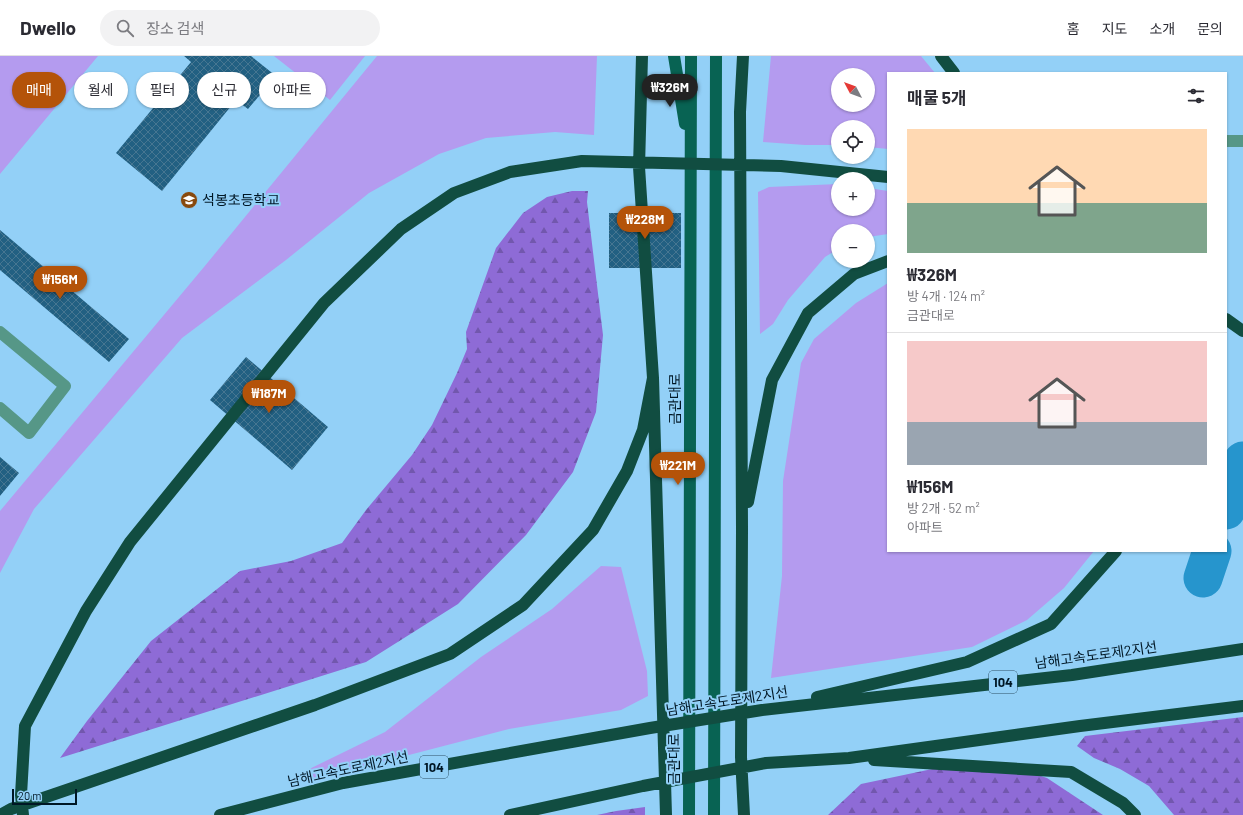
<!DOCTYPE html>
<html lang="ko">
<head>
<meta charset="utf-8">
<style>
	:root { --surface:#fff; --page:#f2f2f3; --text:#2b2b33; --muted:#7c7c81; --line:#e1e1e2; --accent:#b45309 }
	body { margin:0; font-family:Barlow,"Noto Sans KR",sans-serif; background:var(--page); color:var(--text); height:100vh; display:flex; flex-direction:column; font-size:15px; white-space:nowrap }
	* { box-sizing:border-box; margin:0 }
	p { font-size:13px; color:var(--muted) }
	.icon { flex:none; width:22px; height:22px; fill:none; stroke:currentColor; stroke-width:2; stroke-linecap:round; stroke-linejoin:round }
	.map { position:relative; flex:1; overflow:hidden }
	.side { position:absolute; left:887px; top:16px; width:340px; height:480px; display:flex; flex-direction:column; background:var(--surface); border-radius:0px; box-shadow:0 1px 3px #0004 }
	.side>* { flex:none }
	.hud { position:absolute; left:12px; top:16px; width:380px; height:36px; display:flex; gap:8px }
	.needle { width:26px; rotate:311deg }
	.tools { position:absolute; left:831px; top:12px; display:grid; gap:8px }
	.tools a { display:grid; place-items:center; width:44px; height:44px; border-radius:50%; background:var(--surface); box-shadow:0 1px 3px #0004; font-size:20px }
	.scale { position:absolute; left:12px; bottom:10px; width:65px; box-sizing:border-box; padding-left:4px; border:2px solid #001725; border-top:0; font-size:11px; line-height:14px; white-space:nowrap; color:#001725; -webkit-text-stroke:3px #93d0f7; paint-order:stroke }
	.price { position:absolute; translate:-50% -34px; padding:0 9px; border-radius:14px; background:var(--accent); color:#fff; font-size:13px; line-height:26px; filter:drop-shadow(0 1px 2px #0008) }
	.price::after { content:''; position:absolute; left:50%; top:24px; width:12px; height:9px; margin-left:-6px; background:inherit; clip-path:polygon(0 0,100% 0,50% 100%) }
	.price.selected { background:#222; color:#fff }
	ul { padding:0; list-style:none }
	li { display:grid; align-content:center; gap:8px; height:212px; padding:0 20px }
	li+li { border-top:1px solid var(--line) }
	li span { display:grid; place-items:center; height:124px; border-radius:0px; color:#555 }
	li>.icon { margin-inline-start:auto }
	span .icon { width:72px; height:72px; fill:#fffc; stroke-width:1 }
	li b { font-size:17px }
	h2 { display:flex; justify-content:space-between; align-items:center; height:48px; padding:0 20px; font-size:17px }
	.chip { padding:0 14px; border-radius:18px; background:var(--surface); box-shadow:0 1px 3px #0004; font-size:14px; line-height:36px }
	.chip.selected { background:var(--accent); color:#fff }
	header { display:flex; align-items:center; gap:24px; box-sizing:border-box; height:56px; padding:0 20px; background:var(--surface); border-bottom:1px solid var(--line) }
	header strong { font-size:19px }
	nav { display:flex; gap:22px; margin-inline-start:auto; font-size:14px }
	.search { width:280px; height:36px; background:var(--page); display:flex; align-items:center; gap:10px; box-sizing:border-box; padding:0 14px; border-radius:22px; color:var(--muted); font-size:15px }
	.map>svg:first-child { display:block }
	.green { fill:#b49bef; fill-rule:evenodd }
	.forest { fill:url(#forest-firs) }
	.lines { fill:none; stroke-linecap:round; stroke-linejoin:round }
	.river { stroke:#2695cd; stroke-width:39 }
	.building { fill:url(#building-cross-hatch) }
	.minor { stroke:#569787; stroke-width:12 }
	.major { stroke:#086353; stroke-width:12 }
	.highway { stroke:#114d41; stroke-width:12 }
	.labels { text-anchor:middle; stroke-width:4; stroke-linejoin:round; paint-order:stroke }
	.shield { fill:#93d0f7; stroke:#2c4e64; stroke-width:1 }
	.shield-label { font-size:13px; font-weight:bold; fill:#001725 }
	.poi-label { font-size:14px; fill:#001725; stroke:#93d0f7; text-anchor:start }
	.street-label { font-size:14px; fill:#001725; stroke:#93d0f7 }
</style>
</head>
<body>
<header>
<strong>Dwello</strong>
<div class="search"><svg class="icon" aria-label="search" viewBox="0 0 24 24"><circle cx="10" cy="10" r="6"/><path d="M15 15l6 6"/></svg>장소 검색</div>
<nav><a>홈</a><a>지도</a><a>소개</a><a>문의</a></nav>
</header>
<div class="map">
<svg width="1243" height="759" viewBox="0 0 1243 759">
	<defs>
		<pattern id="forest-firs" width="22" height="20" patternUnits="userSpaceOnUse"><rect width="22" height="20" fill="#8e6bd6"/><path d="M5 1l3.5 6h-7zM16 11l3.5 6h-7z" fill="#7257ad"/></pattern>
		<pattern id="building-cross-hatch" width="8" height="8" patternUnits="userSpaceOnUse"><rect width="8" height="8" fill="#226082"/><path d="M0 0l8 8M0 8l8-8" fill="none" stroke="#467691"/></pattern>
	</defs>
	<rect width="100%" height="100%" fill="#93d0f7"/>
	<path class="green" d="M0,0h98l-98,118z
		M274,0h91l-35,44z
		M377,0h220l-3,79 -39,-3 -69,6 -47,16 -70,39 -83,67 -104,78 -148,171 -34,64v-62l204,-244z
		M771,0h150l14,17h-47v76l-20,-2v-20h-30v18h-33l-42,-3zM838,19h30v30h-30z
		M838,128v25h30v-21l20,3v43l-20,3v-6h-30v18l-13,8 -37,43 -15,24 -13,10 -2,-142 11,-5z
		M888,227v268h206l-30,37 -37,32 -55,27 -201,31 11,-102 1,-95 18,-118 13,-24 42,-36z
		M601,510l20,1 26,104 1,25 -27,14 -112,19 -177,46 -22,5 -15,-4 90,-44 96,-75 71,-48z"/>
	<path class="forest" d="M572,135h16l-1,11 16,133 -7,77 -23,60 -47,63 -68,69 -92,58 -306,96 27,-37 64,-80 89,-70 51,-10 51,-18 24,-33 46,-55 20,-30 25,-52 10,-24 -1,-17 30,-84 27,-35 24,-16z
		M1243,661v98h-69l-25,-29 -29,-17 -26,-11 -17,-12 8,-10z
		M956,708l55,2 36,12 56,37h-275l33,-31z
		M645,751v8h-48l19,-4z"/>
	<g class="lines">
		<path class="river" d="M1226,454l17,-49
			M1203,522l9,-27"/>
	</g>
	<path class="building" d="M184,0h67l25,20 -28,33 -12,-9 -74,91 -46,-38 75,-91z
		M609,157h72v55h-72z
		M0,174l129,109 -20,23 -109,-92z
		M246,301l82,70 -36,43 -82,-70z
		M0,401l19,16 -19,23z"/>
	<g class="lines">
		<path class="minor" d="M1226,85h17
			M0,276l65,54 -36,47 -29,-25"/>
		<path class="major" d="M674,0l11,68
			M689,759l2,-759
			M714,759l2,-759"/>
		<path class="highway" d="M642,0l-3,111 14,211 13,437
			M743,0l-3,56 2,417 -1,228 3,58
			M941,0l13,17
			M1226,263l17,12
			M748,446l24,-122 36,-67 46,-39 34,-13
			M817,641l150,-35 84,-38 65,-73
			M874,704l197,12 52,31 12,12
			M0,759l11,-6 304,-104 135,-51 73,-49 70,-75 34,-59 16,-41 10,-52
			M23,759l-2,-20 4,-69 61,-115 44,-69 194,-239 77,-74 53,-36 56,-21 72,-11 199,5 107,11
			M220,759l123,-32 307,-55 112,-18 310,-35 171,-26
			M510,759l133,-29 123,-23 83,-5 231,-32 163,-20"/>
	</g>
	<defs>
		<g id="school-disc" transform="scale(0.9)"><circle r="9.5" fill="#88490d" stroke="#93d0f7"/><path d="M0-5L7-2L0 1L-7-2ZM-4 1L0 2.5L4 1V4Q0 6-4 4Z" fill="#fff"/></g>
	</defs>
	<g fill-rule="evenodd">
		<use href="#school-disc" x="189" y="144"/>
	</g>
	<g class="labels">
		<g class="shield">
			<rect x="989" y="615" width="28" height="22" rx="3"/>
			<rect x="420" y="700" width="28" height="22" rx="3"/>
		</g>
		<g class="shield-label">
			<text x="1003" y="631">104</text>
			<text x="434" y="716">104</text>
		</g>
		<g class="poi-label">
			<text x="202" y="149">석봉초등학교</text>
		</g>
		<g class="street-label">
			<text transform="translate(675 343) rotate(-90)" y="5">금관대로</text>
			<text transform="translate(1096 599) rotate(-8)" y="5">남해고속도로제2지선</text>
			<text transform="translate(727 645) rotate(-9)" y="5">남해고속도로제2지선</text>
			<text transform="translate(674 703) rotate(-90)" y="5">금관대로</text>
			<text transform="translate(348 713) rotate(-12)" y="5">남해고속도로제2지선</text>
		</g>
	</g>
</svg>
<div class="tools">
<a><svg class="needle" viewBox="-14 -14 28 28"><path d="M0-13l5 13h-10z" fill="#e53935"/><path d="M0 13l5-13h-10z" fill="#7c7c81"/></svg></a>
<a><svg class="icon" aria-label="locate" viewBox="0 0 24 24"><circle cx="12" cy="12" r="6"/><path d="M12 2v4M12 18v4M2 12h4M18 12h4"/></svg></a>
<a>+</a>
<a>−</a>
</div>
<div class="scale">20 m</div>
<b class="price selected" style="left:670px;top:52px">₩326M</b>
<b class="price" style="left:645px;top:184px">₩228M</b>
<b class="price" style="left:60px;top:244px">₩156M</b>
<b class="price" style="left:269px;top:358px">₩187M</b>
<b class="price" style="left:678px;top:430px">₩221M</b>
<div class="hud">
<a class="chip selected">매매</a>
<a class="chip">월세</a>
<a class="chip">필터</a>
<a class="chip">신규</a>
<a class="chip">아파트</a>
</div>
<section class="side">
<h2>매물 5개<svg class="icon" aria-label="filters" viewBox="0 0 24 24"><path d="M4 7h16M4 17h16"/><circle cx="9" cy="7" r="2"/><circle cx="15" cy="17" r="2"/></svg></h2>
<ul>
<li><span style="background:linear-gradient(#ffd9b3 60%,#7fa58c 0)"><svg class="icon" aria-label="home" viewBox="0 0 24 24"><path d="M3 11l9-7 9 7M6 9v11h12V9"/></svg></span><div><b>₩326M</b><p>방 4개 · 124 m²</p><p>금관대로</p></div></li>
<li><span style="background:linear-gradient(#f6c9c9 65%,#9aa5b1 0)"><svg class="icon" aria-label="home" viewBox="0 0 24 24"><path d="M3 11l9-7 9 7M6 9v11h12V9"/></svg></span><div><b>₩156M</b><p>방 2개 · 52 m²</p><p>아파트</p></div></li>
</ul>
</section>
</div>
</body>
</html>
